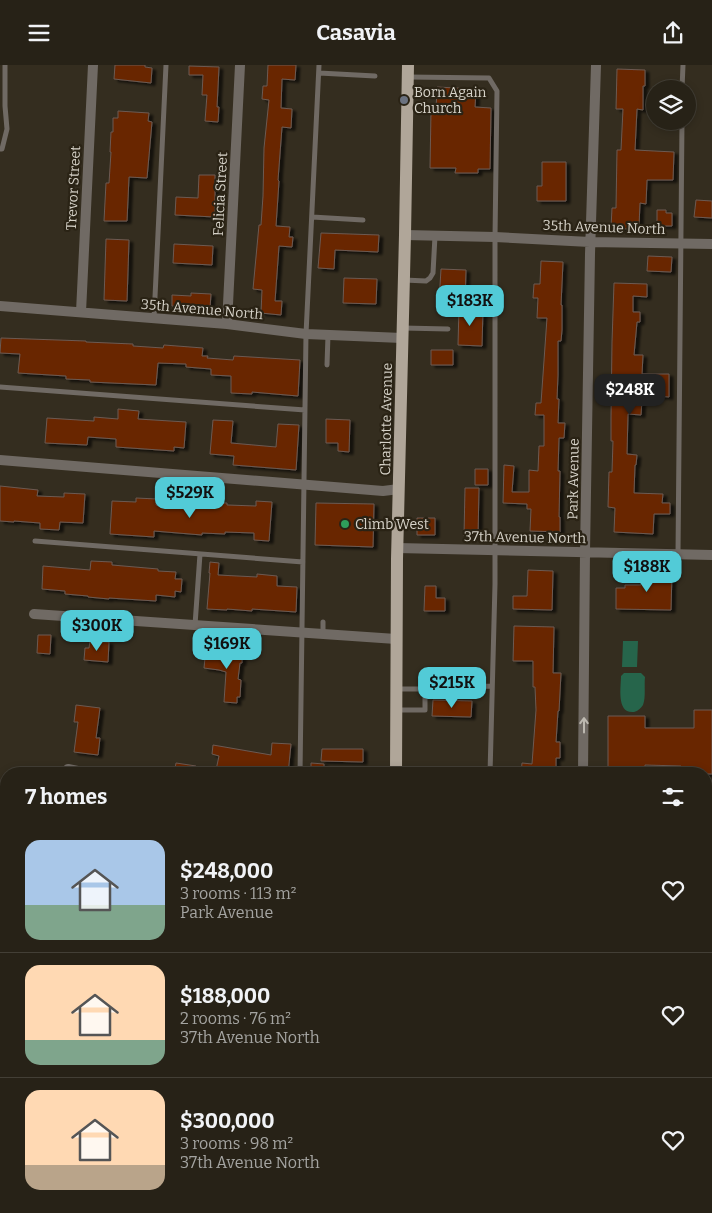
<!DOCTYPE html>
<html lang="en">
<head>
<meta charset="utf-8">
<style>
	:root { --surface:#272217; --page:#2f2a20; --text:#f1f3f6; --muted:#a4a4a1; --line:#433f36; --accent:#52cbd7 }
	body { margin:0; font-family:Bitter,serif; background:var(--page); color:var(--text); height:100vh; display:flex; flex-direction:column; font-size:19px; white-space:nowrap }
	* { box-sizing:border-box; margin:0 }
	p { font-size:16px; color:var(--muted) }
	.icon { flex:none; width:28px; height:28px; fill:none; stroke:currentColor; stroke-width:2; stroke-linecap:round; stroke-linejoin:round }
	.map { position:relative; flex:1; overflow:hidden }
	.side { position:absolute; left:0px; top:702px; width:712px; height:446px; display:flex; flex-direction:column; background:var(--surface); border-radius:20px 20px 0 0; box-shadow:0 2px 8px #0003,0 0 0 1px var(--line) }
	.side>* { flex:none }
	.tools { position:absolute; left:646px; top:15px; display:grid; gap:10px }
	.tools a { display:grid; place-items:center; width:50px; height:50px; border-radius:50%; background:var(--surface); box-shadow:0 2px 8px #0003,0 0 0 1px var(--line); font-size:25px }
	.price { position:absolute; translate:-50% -42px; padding:0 11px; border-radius:10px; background:var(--accent); color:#111; font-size:16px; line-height:32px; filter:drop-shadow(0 1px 2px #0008) }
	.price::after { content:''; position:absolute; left:50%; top:30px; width:15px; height:11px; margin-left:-8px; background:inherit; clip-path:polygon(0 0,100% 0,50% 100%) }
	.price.active { background:#222; color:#fff }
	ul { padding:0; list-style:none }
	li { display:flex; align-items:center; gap:15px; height:125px; padding:0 25px }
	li+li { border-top:1px solid var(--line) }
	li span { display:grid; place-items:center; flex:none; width:140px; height:100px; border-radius:15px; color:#555 }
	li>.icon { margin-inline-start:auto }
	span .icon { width:60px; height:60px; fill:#fffc; stroke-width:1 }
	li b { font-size:21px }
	h2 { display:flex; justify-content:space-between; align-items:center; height:60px; padding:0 25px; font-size:21px }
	header { display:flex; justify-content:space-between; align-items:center; height:65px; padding:0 25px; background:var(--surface); font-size:22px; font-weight:700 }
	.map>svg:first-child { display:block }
	.green { fill:#26654b }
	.building { fill:#692600; stroke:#6c5a52; filter:url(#shadow) }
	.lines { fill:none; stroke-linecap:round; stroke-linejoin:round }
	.lane { stroke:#706a64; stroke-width:5 }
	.street { stroke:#706a64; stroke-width:10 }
	.primary { stroke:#b0a699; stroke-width:12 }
	.highway { stroke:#cabead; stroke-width:15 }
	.oneway { stroke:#bdb9b0 }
	.worship-dot { fill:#6b7280; stroke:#2a2315; stroke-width:2 }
	.leisure-dot { fill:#2e9e5b; stroke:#2a2315; stroke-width:2 }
	.labels { text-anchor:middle; stroke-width:4.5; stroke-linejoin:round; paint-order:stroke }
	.poi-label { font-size:14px; fill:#d7d3c9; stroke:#2a2315; text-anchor:start }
	.street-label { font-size:14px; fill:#d7d3c9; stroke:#2a2315 }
</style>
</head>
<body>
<header><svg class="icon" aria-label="menu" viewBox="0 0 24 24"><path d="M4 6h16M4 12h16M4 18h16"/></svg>Casavia<svg class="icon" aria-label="share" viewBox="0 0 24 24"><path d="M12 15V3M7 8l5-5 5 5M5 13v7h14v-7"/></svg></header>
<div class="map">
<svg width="712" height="1148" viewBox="0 0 712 1148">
	<defs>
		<filter id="shadow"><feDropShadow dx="4" dy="2.5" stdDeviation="1" flood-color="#0009"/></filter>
	</defs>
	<rect width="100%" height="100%" fill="#342d1f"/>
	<path class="green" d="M623,576h15l-1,26h-15z
		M624,608h17l4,4c-1,8 1,20 -2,28 -2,3 -5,6 -9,7 -18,2 -13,-25 -13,-36z"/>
	<path class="building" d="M115,0h30v2l7,1 -1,15 -37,-4z
		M268,0h28l-1,15 -13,-1 -1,29 11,1 -1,19 -9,-1 -4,53 1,1 -3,45 14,1 -1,10h4l-1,10 -13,-1 -4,55h7l-1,14 -20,-2 1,-23 -9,-1 6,-64h2l2,-29 1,-48 5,-48 -7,-1 1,-13h4z
		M189,1l30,1 -2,40h2l-1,15 -13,-1 2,-26h-5l1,-20h-14z
		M617,4l28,1v16h-2v24l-6,-1 -2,41 39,2 -1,28h-26l-1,24 -6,-1 -1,23h-9v3l-19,-1 1,-20h4l1,-58h4l2,-41h-7z
		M437,22l39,2 -1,18 16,1 -1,61h-12v4h-23l1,-5h-26l1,-57h5z
		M118,46l31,2 -1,8 4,1 -5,56 -18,-1 -2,44h-23l2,-38h3l2,-31h-1l1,-20h2v-14h5z
		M542,97h24v39h-29v-15h5z
		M199,110h16v42l-40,-2 1,-18 22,1z
		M696,135l16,1v17l-18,-1z
		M657,145h9v3h6v13h-15z
		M321,168l58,2 -1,17 -43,-2 -1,19 -16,-1z
		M106,174l23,1 -2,61 -23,-1z
		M174,179l39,2 -1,19 -39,-2z
		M648,191l24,1 -1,15 -24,-1z
		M541,196l22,1 -2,43h1v25l-1,11h-3v34l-1,24h2l-1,24h7l-1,15h-5l-1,33h2l-1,46h1v15l-30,-1 1,-22h-4v-5l-24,-1 1,-38 10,1 -2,26h17v-22l9,1 1,-25h5v-31h-9l1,-12h5l6,-85h-10l1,-20h-5l1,-14h6z
		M441,204l25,1 -1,33 -26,-1z
		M344,213l33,1 -1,25 -33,-1z
		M614,218l33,1v13l-14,-1v16h7v10h-3l-3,33h9l-1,19h27v23l-11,-1 1,-11 -16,-1 -2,31 -13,-1 -1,40 10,1 -1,10h-1l-1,28 29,1 -1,9h8v11h-16l-1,20 -39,-2 1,-24 -7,-1 1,-35h3l1,-31h-2v-23l1,-76z
		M191,228l20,1 -1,14 -38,-2v-11l19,1z
		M459,243l24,1 -1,37 -24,-1z
		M1,273l85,3v1l47,2v2l30,2 1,-3 39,3 -1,8h6l-1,2 26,2 1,-4 66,4 -2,36 -46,-4v2l-21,-1v-17l-20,-1v-6l-25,-2v-3l-28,-1 -2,22 -66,-3v-2l-24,-1v-3l-48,-3 2,-19 -20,-1z
		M431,285h22v15h-22z
		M118,344l21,2 -1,8 48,3 -2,26 -10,-1v4l-58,-4v-8l-28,-2 -1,8 -42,-2 2,-25 47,3v-4l24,2z
		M326,354l24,1 -1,32 -11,-1v-8h-12z
		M213,355l20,1 -2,22 45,4 2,-23 21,1 -3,45 -63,-5 1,-9 -24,-2z
		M475,404h13v16h-13z
		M0,421l38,4 -1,6 27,1v-4l21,1 -2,29 -23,-1 -1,8 -19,-1v-6l-26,-2v1l-14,-1z
		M465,423h14l-1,48h-14z
		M136,433l21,1 -1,6 27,2v-4l36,1 1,-1h7v2l29,1v-5l16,1 -3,39 -15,-1v-7l-29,-1v2l-23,-1v2l-48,-4v6l-44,-3 2,-33 24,1z
		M316,438l58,1 -1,43 -58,-2z
		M417,453h18v17h-18z
		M91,496l21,1v3l46,4v2l18,1 -1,7h7l-1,13 -6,-1v6l-19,-2v6l-47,-3v1l-21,-2v-1l-23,-2v-3l-23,-2 1,-23 47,4z
		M210,497l9,1 -1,12 39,2v-3l20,2v10l20,1 -1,25 -44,-3v2l-25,-2v1l-20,-1 3,-36h-1z
		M528,505l25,1 -1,39 -39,-1v-13h14z
		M641,507h31l-1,38 -55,-1v-21h9v-3h16z
		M425,521h11v12h9v13h-21z
		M514,561l40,1 -1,46h8l-2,38h-1l-2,31h4v16h-4v16h-35l1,-11 10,1 4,-54 -1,-23h-2v-26h-20z
		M38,570h13l-1,19 -13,-1z
		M90,576l19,1 -1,20 -24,-2 1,-12h4z
		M228,582l12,1v7h2v8h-2l-2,16 3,1 -1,17h-3v6l-13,-1 2,-30 -7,-2 -15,-2 2,-20 21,2z
		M433,635l39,1 -1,16 -39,-1z
		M76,640l24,3 -4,30h4l-2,17 -24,-3 4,-30h-4z
		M694,645h18v64h-32l1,-8 -36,-1v9h-37v-58h37v12h49z
		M272,678l19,1 -3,30 -30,-3v3h-19l-23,-4 3,-14 -7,-2 1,-9 58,10z
		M322,684h41v13l-42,-1z
		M176,698l20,3 -2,8h-20z
		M311,698l13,1v10h-13z"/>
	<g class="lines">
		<path class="lane" d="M319,8l56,3
			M408,12l81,1 8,13 -2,146v347l-5,190
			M682,24l1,-24
			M0,84h2l5,-20 -2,-23v-41
			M312,152l51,3
			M404,215l22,1 4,-3 3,-5 2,-37
			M154,253l12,-253
			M403,263l45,1
			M327,300l1,-30
			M0,322l305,23
			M35,476l268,21
			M678,489l4,-433
			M195,560l5,-71
			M323,569v-12
			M425,624l67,-3
			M396,645h29v-21h-28
			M300,709l6,-440 13,-269
			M256,1142l4,6
			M373,1142v6
			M494,1148l1,-6
			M678,1148v-6"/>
		<path class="street" d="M405,170l90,2 95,5 122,2
			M0,241l227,18 79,10 96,4
			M81,247l12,-247
			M227,259l13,-259
			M0,395l383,31 16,-2
			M397,483l315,7
			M34,549l362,25
			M68,704l24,5
			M583,709l2,-222 5,-298 6,-189
			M706,878h6
			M706,1091h6
			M0,1140l6,1
			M17,1142l20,4
			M586,1148v-6"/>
		<path class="primary" d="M396,709l1,-215 8,-324 3,-170
			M402,1142v6"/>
		<path class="highway" d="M0,759l6,22
			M0,882l6,22
			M64,1142v6
			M96,1142l1,6"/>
	</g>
	<defs><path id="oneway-shaft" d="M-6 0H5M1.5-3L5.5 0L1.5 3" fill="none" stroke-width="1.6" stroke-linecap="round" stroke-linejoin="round" transform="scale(1.25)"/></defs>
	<use class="oneway" href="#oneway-shaft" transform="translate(584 660) rotate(-90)"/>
	<circle class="worship-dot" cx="404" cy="35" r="5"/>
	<circle class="leisure-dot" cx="345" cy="459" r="5"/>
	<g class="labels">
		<g class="poi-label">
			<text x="414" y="32">Born Again<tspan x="414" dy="16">Church</tspan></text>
			<text x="355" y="464">Climb West</text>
		</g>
		<g class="street-label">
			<text transform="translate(73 123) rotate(-87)" y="5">Trevor Street</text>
			<text transform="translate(220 129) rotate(-87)" y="5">Felicia Street</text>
			<text transform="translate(604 162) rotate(2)" y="5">35th Avenue North</text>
			<text transform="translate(202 244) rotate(5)" y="5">35th Avenue North</text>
			<text transform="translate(386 354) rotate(-89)" y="5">Charlotte Avenue</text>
			<text transform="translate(573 414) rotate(-89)" y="5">Park Avenue</text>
			<text transform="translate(525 472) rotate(1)" y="5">37th Avenue North</text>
		</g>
	</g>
</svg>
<div class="tools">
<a><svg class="icon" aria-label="layers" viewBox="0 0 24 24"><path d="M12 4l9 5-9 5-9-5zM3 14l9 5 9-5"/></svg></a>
</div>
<b class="price" style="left:470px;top:262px">$183K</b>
<b class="price active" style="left:630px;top:351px">$248K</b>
<b class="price" style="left:190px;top:454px">$529K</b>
<b class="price" style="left:647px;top:528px">$188K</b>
<b class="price" style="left:97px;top:587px">$300K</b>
<b class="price" style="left:227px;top:605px">$169K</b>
<b class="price" style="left:452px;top:644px">$215K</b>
<section class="side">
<h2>7 homes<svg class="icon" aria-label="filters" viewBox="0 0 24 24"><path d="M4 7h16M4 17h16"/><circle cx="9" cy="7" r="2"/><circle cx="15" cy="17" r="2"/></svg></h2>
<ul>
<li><span style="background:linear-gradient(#a9c7e8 65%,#7fa58c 0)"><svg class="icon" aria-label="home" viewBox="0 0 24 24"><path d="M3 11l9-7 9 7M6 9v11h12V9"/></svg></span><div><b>$248,000</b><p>3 rooms · 113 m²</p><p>Park Avenue</p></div><svg class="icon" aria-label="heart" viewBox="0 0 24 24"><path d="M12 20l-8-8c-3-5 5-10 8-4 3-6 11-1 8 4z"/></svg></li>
<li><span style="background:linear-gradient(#ffd9b3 75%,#7fa58c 0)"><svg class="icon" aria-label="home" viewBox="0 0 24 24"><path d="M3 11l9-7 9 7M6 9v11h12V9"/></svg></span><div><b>$188,000</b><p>2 rooms · 76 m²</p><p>37th Avenue North</p></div><svg class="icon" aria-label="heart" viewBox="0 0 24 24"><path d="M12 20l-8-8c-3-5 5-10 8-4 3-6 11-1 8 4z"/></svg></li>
<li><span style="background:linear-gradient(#ffd9b3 75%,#b9a48a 0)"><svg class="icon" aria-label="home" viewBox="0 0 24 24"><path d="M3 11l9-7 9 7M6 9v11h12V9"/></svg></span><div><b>$300,000</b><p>3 rooms · 98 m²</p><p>37th Avenue North</p></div><svg class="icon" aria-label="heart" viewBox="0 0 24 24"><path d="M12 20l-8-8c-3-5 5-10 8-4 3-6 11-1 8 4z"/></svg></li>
</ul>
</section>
</div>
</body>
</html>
